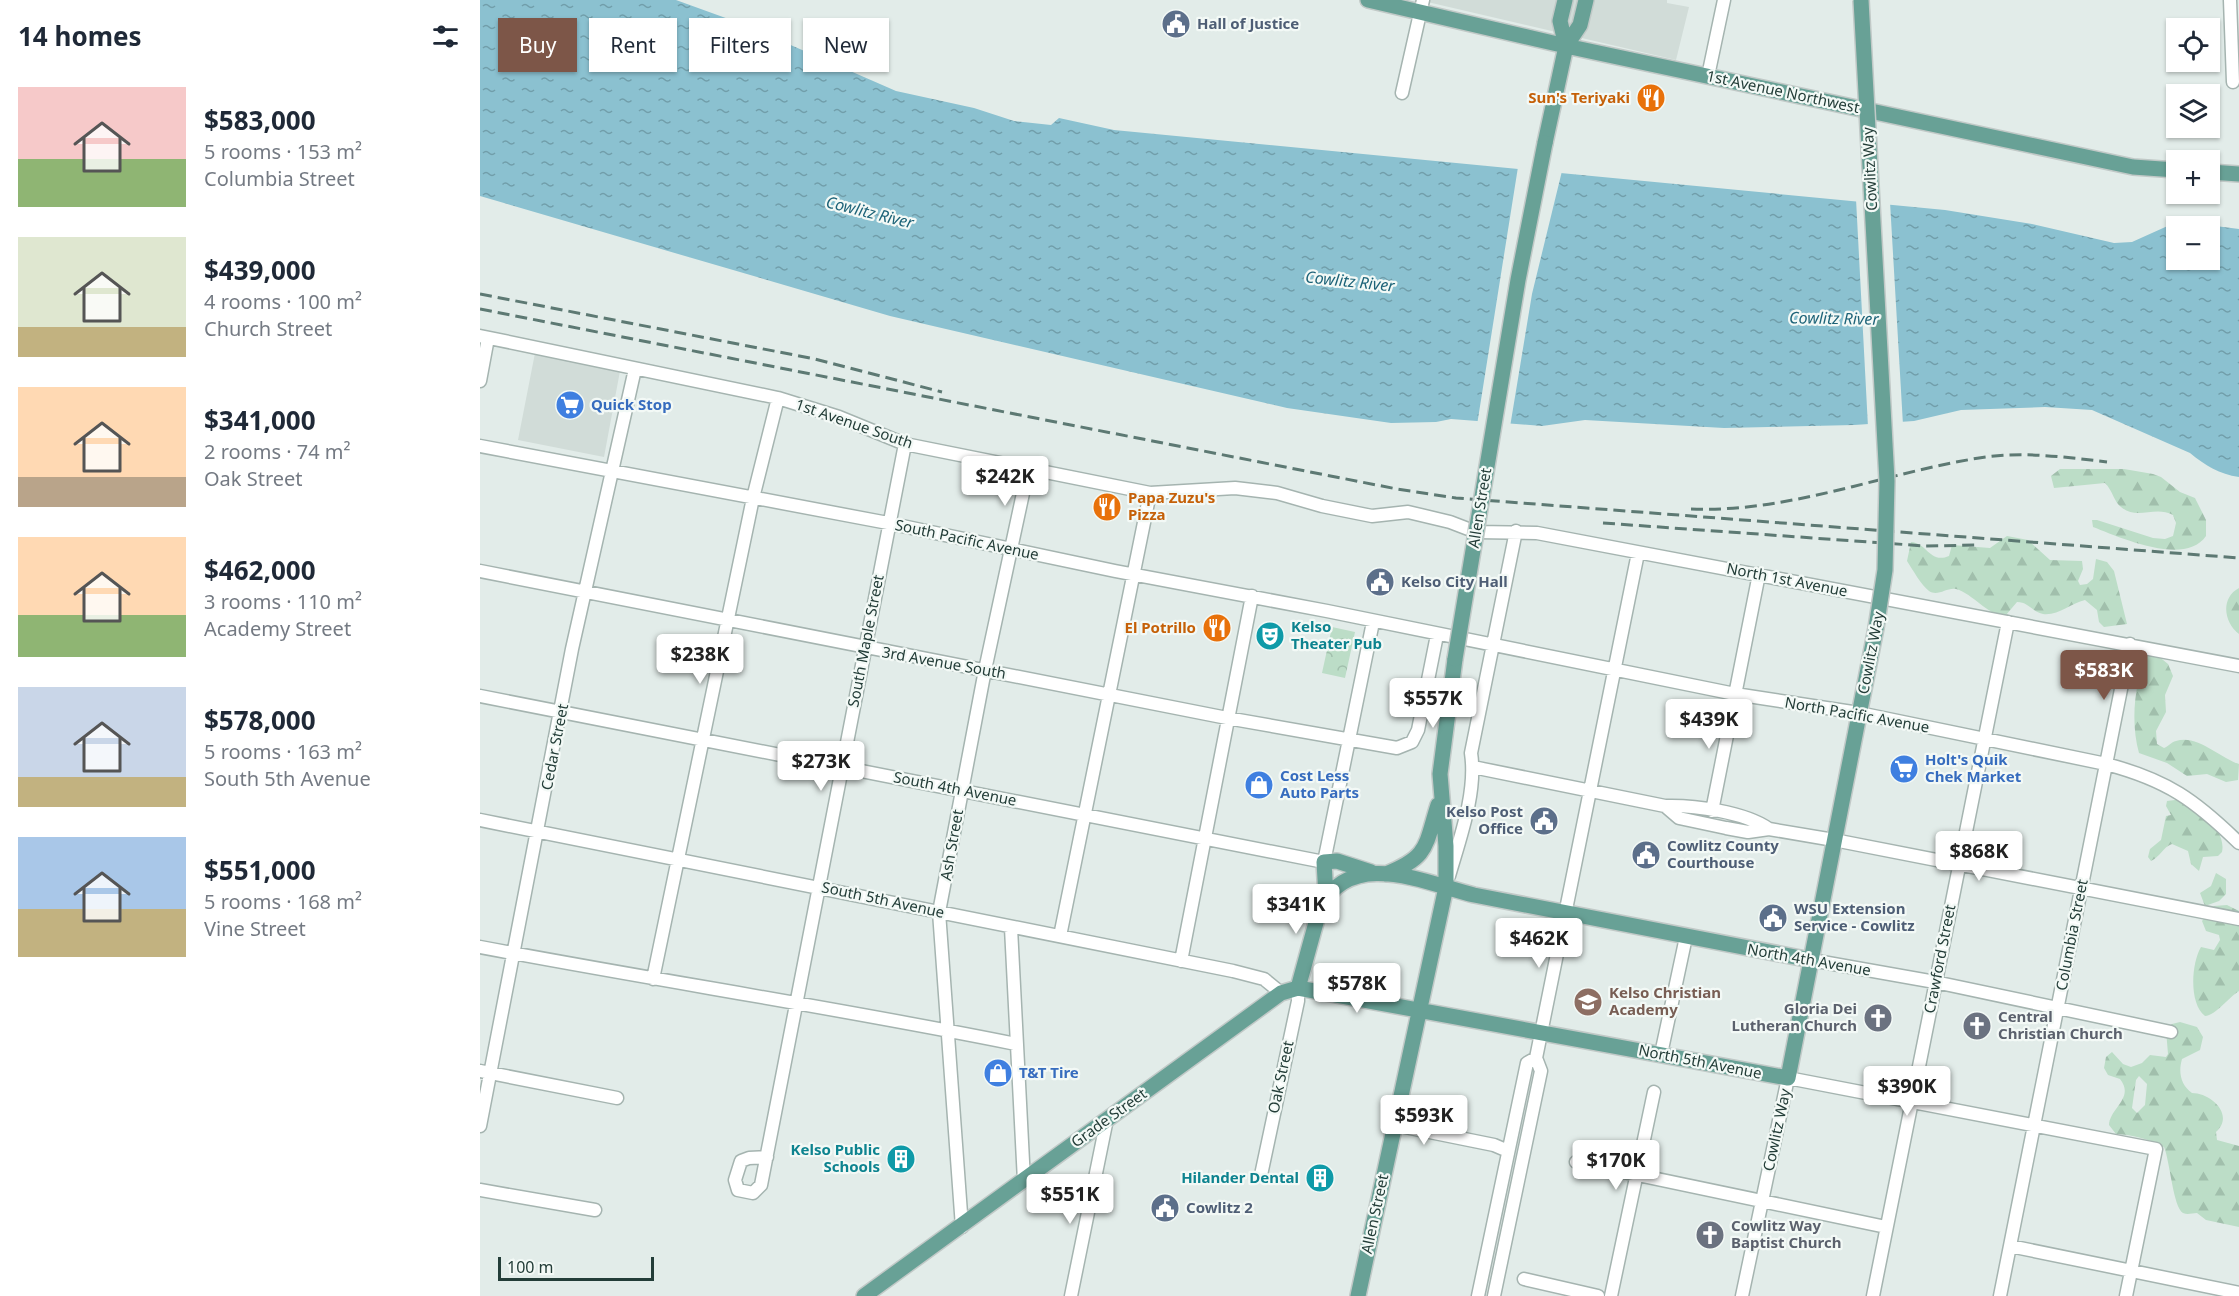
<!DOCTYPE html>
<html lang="en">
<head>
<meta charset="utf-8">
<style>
	:root { --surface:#fff; --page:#f2f2f3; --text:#1f2937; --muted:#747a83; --accent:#7d5648 }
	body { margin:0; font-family:"Noto Sans",sans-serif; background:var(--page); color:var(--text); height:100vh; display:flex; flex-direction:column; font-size:22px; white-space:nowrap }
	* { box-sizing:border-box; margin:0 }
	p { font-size:20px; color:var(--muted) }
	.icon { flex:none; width:33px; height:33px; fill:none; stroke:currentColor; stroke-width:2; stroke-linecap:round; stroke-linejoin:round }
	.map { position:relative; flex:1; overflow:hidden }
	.sheet { display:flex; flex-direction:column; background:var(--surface); width:480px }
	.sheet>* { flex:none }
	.hud { position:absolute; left:18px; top:18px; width:570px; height:54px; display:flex; gap:12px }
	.buttons { position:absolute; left:1686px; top:18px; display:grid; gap:12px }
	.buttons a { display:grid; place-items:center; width:54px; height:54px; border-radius:0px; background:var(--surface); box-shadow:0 2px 4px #0004; font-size:30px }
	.scale { position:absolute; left:18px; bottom:15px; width:156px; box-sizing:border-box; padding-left:6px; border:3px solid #233d38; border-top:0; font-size:16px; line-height:21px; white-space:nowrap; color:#233d38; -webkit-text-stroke:4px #f3f9f6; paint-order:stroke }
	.price { position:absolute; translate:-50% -51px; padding:0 14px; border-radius:6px; background:#fff; color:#222; font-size:20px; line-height:39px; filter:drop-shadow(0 2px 3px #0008) }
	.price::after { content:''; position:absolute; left:50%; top:36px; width:18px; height:14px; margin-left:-9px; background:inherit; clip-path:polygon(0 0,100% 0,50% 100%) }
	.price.active { background:var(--accent); color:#fff }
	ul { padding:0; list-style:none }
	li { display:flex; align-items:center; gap:18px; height:150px; padding:0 18px }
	li span { display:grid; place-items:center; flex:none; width:168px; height:120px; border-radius:0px; color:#555 }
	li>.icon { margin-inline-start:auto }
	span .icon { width:72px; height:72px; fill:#fffc; stroke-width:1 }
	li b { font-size:26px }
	h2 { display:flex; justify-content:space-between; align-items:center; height:72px; padding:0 18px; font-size:26px }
	.pill { padding:0 21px; border-radius:0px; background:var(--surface); box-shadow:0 2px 4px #0004; font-size:21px; line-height:54px }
	.pill.active { background:var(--accent); color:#fff }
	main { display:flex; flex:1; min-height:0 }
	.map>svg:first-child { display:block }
	.built { fill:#d1dcd8 }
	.forest { fill:url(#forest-firs); fill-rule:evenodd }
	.park { fill:url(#park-crowns) }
	.water { fill:url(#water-ripples); fill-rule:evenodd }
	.pier { fill:#e2ece9 }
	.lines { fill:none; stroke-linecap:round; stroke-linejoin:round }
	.minor-casing { stroke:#a5b4b0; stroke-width:15 }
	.major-casing { stroke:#c1c9c7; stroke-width:18 }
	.minor { stroke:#fff; stroke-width:12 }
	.major { stroke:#68a196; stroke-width:15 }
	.rail { stroke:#5d7973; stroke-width:3; stroke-dasharray:12 6; stroke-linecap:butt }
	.major-bridge-casing { stroke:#c1c9c7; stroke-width:18; stroke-linecap:butt }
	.major-bridge { stroke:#68a196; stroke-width:15 }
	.labels { text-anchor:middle; stroke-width:4.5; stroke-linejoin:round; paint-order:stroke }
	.service-label { font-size:15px; font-weight:bold; fill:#4e5e75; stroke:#f3f9f6; text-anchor:start }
	.street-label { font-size:15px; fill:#233d38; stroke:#f3f9f6 }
	.food-label { font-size:15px; font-weight:bold; fill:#c56008; stroke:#f3f9f6; text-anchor:end }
	.shop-label { font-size:15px; font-weight:bold; fill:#366cbe; stroke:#f3f9f6; text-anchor:start }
	.culture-label { font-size:15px; font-weight:bold; fill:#0d838f; stroke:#f3f9f6; text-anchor:end }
	.education-label { font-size:15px; font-weight:bold; fill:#785e54; stroke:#f3f9f6; text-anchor:start }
	.worship-label { font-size:15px; font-weight:bold; fill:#5b616d; stroke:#f3f9f6; text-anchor:start }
	.water-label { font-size:16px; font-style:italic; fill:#1d6378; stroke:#f3f9f6 }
</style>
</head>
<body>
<main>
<section class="sheet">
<h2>14 homes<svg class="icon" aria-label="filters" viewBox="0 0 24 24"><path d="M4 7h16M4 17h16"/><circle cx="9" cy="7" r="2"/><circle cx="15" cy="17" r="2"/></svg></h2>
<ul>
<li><span style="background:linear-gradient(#f6c9c9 60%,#8fb573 0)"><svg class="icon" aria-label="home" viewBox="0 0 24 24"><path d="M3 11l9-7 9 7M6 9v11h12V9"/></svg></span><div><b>$583,000</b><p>5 rooms · 153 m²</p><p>Columbia Street</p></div></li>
<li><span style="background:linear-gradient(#dfe7d0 75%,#c2b280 0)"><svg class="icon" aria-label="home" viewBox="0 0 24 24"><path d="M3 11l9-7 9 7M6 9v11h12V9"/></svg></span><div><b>$439,000</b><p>4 rooms · 100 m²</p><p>Church Street</p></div></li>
<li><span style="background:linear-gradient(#ffd9b3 75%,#b9a48a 0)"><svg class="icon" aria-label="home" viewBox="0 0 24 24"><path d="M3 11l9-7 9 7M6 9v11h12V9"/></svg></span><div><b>$341,000</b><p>2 rooms · 74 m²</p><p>Oak Street</p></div></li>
<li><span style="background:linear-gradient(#ffd9b3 65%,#8fb573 0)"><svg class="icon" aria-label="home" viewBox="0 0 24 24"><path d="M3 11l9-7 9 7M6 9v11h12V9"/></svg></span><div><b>$462,000</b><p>3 rooms · 110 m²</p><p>Academy Street</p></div></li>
<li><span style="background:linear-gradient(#c9d6e8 75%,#c2b280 0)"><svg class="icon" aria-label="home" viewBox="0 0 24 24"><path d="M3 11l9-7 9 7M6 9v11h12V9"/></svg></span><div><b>$578,000</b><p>5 rooms · 163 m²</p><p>South 5th Avenue</p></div></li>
<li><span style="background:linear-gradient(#a9c7e8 60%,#c2b280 0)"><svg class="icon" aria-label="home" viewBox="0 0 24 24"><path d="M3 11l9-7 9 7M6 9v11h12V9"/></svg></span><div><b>$551,000</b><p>5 rooms · 168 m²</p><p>Vine Street</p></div></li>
</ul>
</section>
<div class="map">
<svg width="1759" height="1296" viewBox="0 0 1759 1296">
	<defs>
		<pattern id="forest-firs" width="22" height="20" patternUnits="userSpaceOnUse" patternTransform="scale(1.5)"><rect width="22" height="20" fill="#bcddc7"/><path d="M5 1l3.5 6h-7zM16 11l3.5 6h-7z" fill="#a1bfac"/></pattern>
		<pattern id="park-crowns" width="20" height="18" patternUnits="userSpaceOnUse" patternTransform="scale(1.5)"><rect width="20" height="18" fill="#bcddc7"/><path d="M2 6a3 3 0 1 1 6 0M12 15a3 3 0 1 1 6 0" fill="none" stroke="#a1bfac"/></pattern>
		<pattern id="water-ripples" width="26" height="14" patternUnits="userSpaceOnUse" patternTransform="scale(1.5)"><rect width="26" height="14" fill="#8bc1d0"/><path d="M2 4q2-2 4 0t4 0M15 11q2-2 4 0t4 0" fill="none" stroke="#719eaa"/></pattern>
	</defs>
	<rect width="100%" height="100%" fill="#e2ece9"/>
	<path class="built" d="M939,0h248v3l22,4 -13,53z
		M55,353l85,18 -16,86 -86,-17z"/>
	<path class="forest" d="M1580,469h64l29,5 8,3 19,15 15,6 11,22v16c-21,31 -87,1 -113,-9l-1,-7h5l56,18 12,1 8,-3 3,-13 -3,-8c-19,-10 -35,6 -52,-8 -7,-5 -8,-16 -16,-24l-51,5 -3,-12z
		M1527,536l21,4 22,20 32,1 1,8 -5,12 2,4 7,-1 6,-5 3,-20 11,3 7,9 13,53 -23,3 -5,-5 -2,-12 -12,-10c-14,3 -27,16 -42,14 -11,-2 -14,-12 -26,-12l-11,13c-18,2 -32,-21 -50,-26 -9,-2 -18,8 -27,2 -8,-6 -16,-21 -22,-30l4,-19c16,1 19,22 38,14l3,-11 38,3z
		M1759,588v46c-15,-11 -19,-36 0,-46z
		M1666,646l22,18 5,12 -8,19 1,17 -10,19 1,13 7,4c5,-2 7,-6 12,-7 21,-7 44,17 63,23l-1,16 -12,2 -19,-8 -20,2 -20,-13 -28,-10c-6,-21 -6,-48 -1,-70 4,-13 9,-23 8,-37z
		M1699,796c16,12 48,32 43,56l-4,4 -15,1 -4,14 -8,-7 -3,-13 -16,-7c-9,3 -12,13 -21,17l-3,-4 2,-8 11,-9 5,-24 5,-1 -5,-9 1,-5 8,-1z
		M1736,873l10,6v15l-7,7 -14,5 -5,-13 11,-7z
		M1747,905l12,6v80c-11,7 -23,24 -34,25 -16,-12 -14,-52 -4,-69l13,3 6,-10 -1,-5 -13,-4 -4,-10 12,-15z
		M1700,1022l17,5 6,10 -3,13 -18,9c-4,14 -1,26 10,34 19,0 43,22 24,39l1,8 22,6v81l-33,-7 -9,-7c-5,0 -9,2 -14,0 -10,-6 -13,-52 -19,-66 -14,-8 -31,-12 -48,-13l-7,-9c1,-17 26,-27 11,-46l-12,-4 -4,-7 2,-11 6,-5 11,12 8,3 11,-4 8,-8 16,2 2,-3 -2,-24 6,-6zM1659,1076l8,8 -2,21 -8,8 -5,-5 4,-28z"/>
	<path class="park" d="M852,627l23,5 -10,46 -23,-5z"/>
	<path class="water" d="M0,0h196l69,25 151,66 78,17 40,13 37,4 8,-7 55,12 831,80 87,14 82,19 18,-1 40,-18 20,-1 47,6v248c-20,-3 -33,-11 -49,-24l-98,-43 -47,-3 -84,3 -47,11 -60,4 -130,3 -139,-8 -43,6 -91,-7 -15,3 -45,1 -104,-15 -397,-92 -410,-120zM1696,226h34v34h-34z"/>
	<path class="pier" d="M1038,167l44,4 -30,123 -22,133 -33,-2z
		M1376,199l34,3 13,223 -35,2z"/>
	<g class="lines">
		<g class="minor-casing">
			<path id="minor" d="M1750,0l3,82
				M1228,76l16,-76
				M922,93l21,-93
				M0,336l298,62 61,19 66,27 245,49 85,-5 42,5 45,13 50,10 36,-4 42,10 26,10 61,1 702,133
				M0,381l8,-43
				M0,446l408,77 227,48 212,40 408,83 124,19 247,51c61,16 89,36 133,79
				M0,571l747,147 170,30 15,-6 6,-12 19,-95
				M0,696l844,166 49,-240
				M993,767l192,39c29,-1 80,6 104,23
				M1185,806l14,12 47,10 22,4 21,-3 65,11 405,79
				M1232,811l47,-237
				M0,820l753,151 31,8 17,14
				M969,876c11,-38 28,-84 22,-123l45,-222
				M531,928l13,253
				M580,936l90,-443
				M0,947c179,34 358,61 536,97
				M1331,960l124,22 236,50
				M701,961l71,-365
				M173,979l100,-481 25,-100
				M1181,1054l25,-117
				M0,1071l137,27
				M915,1125l99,20 14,6
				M0,1126l92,-477 63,-280
				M287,1157l-18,1 -8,3 -6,19 3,10 15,3 8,-8 144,-741
				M1096,1162l310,65
				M781,1175l37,-174v-13
				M0,1190l115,20
				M482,1227l-23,-315 46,-242 43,-200
				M1530,1246l229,47
				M1044,1279l74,17
				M591,1296l36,-177
				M998,1296l49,-233 9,-5
				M1014,1296l47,-225 -5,-13 102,-505
				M1131,1296l43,-204
				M1262,1296l46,-218 368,71 -30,147
				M1393,1296l135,-674
				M1520,1296l130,-652"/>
		</g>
		<g class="major-casing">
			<path id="major" d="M888,0l198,46 567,121 43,3
				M1086,46l14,-21 6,-25
				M1065,143l21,-97 -6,-25 5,-21
				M1730,172l29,2
				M906,874c43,-17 39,-28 52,-69
				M846,896l-2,-34 13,-1 34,11
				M818,988l22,-80c31,-61 105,-25 154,-13l337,65
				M384,1296l417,-303 17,-5 490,90 88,-450
				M878,1296l88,-409v-41l-6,-72 15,-115"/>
		</g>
		<use href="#minor" class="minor"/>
		<use href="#major" class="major"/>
		<path class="rail" d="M0,294l335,65 127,33
			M0,309l917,180 59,9 783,60
			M1211,509c98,4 193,-36 288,-51 43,-7 86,-1 128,4
			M1123,523l322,23 55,-1"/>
		<g class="major-bridge-casing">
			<path id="major-bridge" d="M1381,0l26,481 -2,89 -9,58
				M975,659l63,-379 27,-137"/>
		</g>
		<use href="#major-bridge" class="major-bridge"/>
	</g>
	<defs>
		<g id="civic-disc" transform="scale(1.5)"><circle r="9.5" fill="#5c6f8a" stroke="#f3f9f6"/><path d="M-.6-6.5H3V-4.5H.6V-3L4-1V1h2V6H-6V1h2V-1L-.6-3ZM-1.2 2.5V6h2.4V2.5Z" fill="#fff"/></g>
		<g id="restaurant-disc" transform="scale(1.5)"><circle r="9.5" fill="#e8710a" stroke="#f3f9f6"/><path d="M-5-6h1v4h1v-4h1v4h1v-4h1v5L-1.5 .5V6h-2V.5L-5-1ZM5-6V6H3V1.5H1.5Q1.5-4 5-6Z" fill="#fff"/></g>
		<g id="supermarket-disc" transform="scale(1.5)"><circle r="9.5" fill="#3f7fe0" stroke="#f3f9f6"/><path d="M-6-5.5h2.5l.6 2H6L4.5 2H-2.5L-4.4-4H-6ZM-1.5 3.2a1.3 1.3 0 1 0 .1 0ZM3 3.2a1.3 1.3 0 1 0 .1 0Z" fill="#fff"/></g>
		<g id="theatre-disc" transform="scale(1.5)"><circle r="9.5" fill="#0f9aa8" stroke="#f3f9f6"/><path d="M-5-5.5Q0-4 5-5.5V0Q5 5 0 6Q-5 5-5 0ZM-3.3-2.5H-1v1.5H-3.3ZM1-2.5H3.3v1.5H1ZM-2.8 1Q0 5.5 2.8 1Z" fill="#fff"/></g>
		<g id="shop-disc" transform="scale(1.5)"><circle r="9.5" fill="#3f7fe0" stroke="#f3f9f6"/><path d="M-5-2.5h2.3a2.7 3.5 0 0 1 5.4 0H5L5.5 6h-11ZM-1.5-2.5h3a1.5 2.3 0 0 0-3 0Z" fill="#fff"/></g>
		<g id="school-disc" transform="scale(1.5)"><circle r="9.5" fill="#8d6e63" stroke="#f3f9f6"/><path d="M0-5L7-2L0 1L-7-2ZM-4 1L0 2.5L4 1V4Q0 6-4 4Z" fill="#fff"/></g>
		<g id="church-disc" transform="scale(1.5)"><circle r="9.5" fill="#6b7280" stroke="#f3f9f6"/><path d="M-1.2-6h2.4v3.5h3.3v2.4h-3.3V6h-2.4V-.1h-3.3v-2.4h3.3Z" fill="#fff"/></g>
		<g id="building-disc" transform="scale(1.5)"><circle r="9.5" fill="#0f9aa8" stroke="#f3f9f6"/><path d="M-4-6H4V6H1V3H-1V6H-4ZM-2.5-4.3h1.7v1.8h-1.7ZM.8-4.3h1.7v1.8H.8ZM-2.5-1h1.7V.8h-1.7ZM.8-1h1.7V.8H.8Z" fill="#fff"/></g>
	</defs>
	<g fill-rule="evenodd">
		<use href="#civic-disc" x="696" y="24"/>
		<use href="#restaurant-disc" x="1171" y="98"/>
		<use href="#supermarket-disc" x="90" y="405"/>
		<use href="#restaurant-disc" x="627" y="507"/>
		<use href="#civic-disc" x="900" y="582"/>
		<use href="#restaurant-disc" x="737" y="628"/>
		<use href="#theatre-disc" x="790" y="636"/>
		<use href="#supermarket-disc" x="1424" y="769"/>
		<use href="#shop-disc" x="779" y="785"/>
		<use href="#civic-disc" x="1064" y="821"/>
		<use href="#civic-disc" x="1166" y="855"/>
		<use href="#civic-disc" x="1293" y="918"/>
		<use href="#school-disc" x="1108" y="1002"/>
		<use href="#church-disc" x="1398" y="1018"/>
		<use href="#church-disc" x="1497" y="1026"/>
		<use href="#shop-disc" x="518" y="1073"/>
		<use href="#building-disc" x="421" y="1159"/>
		<use href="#building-disc" x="840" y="1178"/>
		<use href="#civic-disc" x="685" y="1208"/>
		<use href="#church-disc" x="1230" y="1235"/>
	</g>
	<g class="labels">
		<g class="service-label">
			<text x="717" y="29">Hall of Justice</text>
			<text x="921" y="587">Kelso City Hall</text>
			<text x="1043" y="817" text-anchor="end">Kelso Post<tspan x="1043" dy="17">Office</tspan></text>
			<text x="1187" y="851">Cowlitz County<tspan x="1187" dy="17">Courthouse</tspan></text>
			<text x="1314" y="914">WSU Extension<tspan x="1314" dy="17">Service - Cowlitz</tspan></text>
			<text x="706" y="1213">Cowlitz 2</text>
		</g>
		<g class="street-label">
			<text transform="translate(1303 92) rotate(12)" y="5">1st Avenue Northwest</text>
			<text transform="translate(1390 169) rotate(-93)" y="5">Cowlitz Way</text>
			<text transform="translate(374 424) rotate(19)" y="5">1st Avenue South</text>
			<text transform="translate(1000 508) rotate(-81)" y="5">Allen Street</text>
			<text transform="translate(487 540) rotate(12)" y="5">South Pacific Avenue</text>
			<text transform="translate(1307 580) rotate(11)" y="5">North 1st Avenue</text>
			<text transform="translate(386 641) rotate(-79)" y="5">South Maple Street</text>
			<text transform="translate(1391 653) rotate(-79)" y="5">Cowlitz Way</text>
			<text transform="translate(464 663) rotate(10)" y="5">3rd Avenue South</text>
			<text transform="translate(1377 715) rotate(10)" y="5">North Pacific Avenue</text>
			<text transform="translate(75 747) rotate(-79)" y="5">Cedar Street</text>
			<text transform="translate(475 789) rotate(11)" y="5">South 4th Avenue</text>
			<text transform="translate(472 845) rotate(-80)" y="5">Ash Street</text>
			<text transform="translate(403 900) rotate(12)" y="5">South 5th Avenue</text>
			<text transform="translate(1592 935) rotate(-79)" y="5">Columbia Street</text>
			<text transform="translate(1460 959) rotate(-79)" y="5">Crawford Street</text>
			<text transform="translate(1329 960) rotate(10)" y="5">North 4th Avenue</text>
			<text transform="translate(1220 1062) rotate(11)" y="5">North 5th Avenue</text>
			<text transform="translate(801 1077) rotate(-78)" y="5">Oak Street</text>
			<text transform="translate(629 1118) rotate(-36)" y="5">Grade Street</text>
			<text transform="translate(1297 1130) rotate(-78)" y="5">Cowlitz Way</text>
			<text transform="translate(895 1214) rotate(-78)" y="5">Allen Street</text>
		</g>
		<g class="food-label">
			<text x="1150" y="103">Sun's Teriyaki</text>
			<text x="648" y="503" text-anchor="start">Papa Zuzu's<tspan x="648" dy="17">Pizza</tspan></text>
			<text x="716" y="633">El Potrillo</text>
		</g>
		<g class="shop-label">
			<text x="111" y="410">Quick Stop</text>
			<text x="1445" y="765">Holt's Quik<tspan x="1445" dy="17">Chek Market</tspan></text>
			<text x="800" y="781">Cost Less<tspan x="800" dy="17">Auto Parts</tspan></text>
			<text x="539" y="1078">T&amp;T Tire</text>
		</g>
		<g class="culture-label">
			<text x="811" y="632" text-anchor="start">Kelso<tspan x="811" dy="17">Theater Pub</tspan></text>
			<text x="400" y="1155">Kelso Public<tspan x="400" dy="17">Schools</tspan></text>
			<text x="819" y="1183">Hilander Dental</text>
		</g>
		<g class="education-label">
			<text x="1129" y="998">Kelso Christian<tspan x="1129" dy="17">Academy</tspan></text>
		</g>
		<g class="worship-label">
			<text x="1377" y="1014" text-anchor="end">Gloria Dei<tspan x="1377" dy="17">Lutheran Church</tspan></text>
			<text x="1518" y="1022">Central<tspan x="1518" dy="17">Christian Church</tspan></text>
			<text x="1251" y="1231">Cowlitz Way<tspan x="1251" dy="17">Baptist Church</tspan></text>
		</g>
		<g class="water-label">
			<text transform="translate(390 212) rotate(14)" y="6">Cowlitz River</text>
			<text transform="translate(870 281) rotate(6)" y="6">Cowlitz River</text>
			<text transform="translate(1354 318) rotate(1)" y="6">Cowlitz River</text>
		</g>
	</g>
</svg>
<div class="buttons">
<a><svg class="icon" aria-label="locate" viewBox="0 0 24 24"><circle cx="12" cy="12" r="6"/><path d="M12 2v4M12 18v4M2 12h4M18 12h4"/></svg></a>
<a><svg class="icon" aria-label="layers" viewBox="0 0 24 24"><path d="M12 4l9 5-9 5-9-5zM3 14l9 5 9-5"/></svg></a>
<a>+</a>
<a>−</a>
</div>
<div class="scale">100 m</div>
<b class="price" style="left:525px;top:507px">$242K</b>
<b class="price" style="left:220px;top:685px">$238K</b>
<b class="price active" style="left:1624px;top:701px">$583K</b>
<b class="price" style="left:953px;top:729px">$557K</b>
<b class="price" style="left:1229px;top:750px">$439K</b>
<b class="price" style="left:341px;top:792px">$273K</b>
<b class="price" style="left:1499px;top:882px">$868K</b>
<b class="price" style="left:816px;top:935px">$341K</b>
<b class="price" style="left:1059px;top:969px">$462K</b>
<b class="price" style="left:877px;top:1014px">$578K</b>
<b class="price" style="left:1427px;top:1117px">$390K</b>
<b class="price" style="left:944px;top:1146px">$593K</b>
<b class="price" style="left:1136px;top:1191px">$170K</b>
<b class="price" style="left:590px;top:1225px">$551K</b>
<div class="hud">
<a class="pill active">Buy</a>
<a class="pill">Rent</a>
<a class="pill">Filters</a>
<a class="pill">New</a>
</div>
</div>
</main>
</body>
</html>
